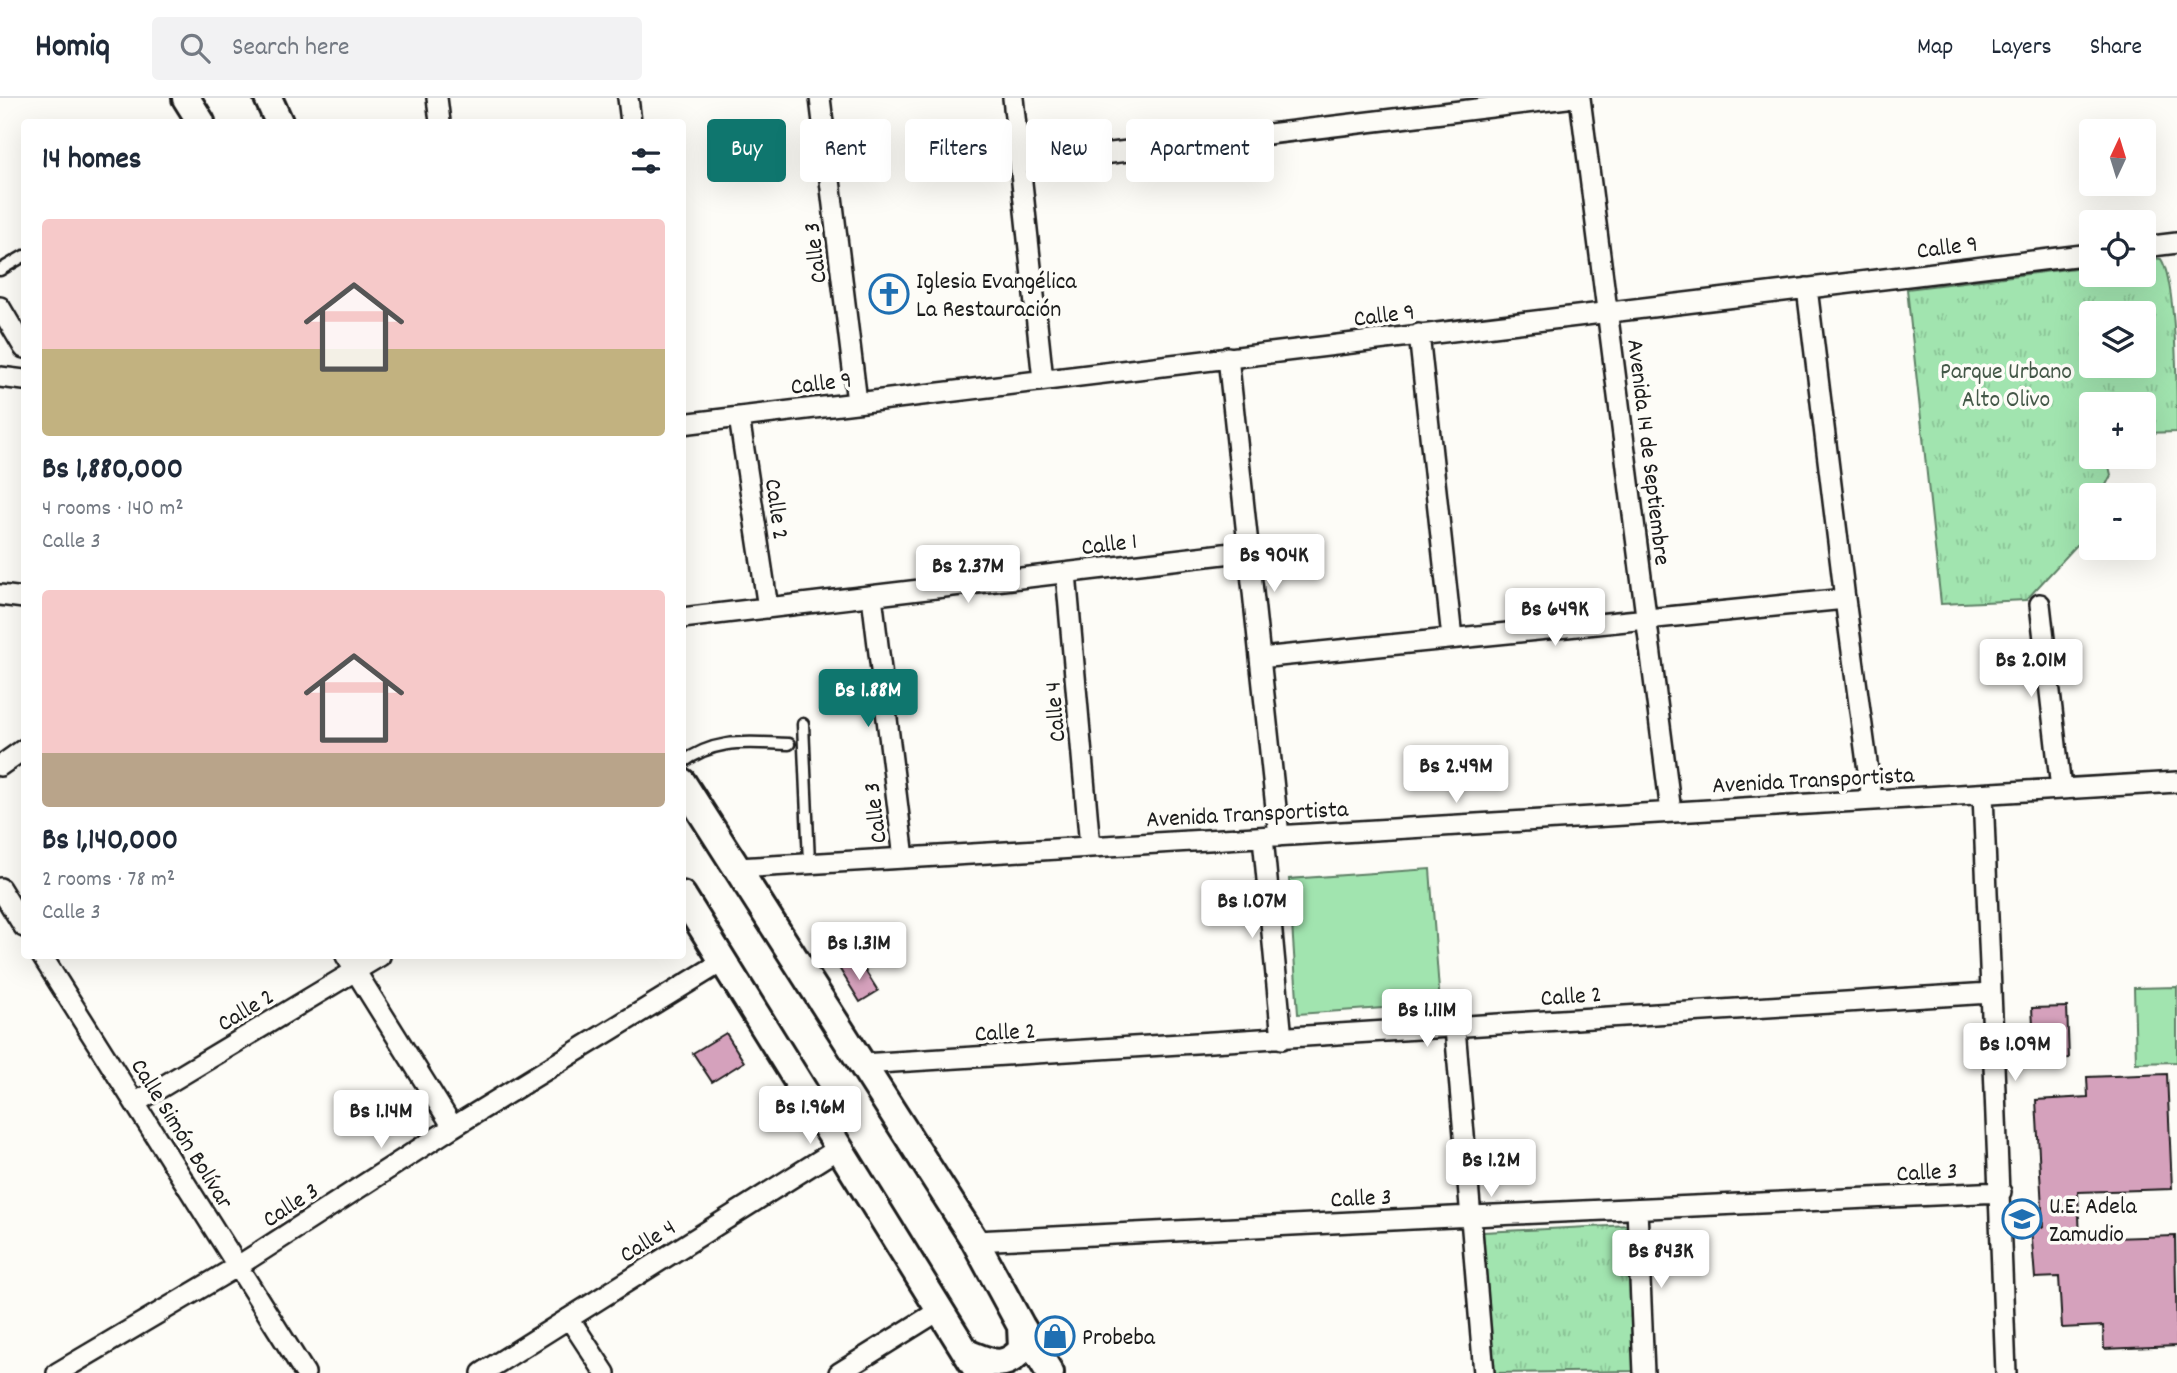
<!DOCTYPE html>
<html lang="en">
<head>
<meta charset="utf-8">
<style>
	:root { --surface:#fff; --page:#f2f2f3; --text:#1f2937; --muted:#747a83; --line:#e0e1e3; --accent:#0f766e }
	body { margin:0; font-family:Dekko,sans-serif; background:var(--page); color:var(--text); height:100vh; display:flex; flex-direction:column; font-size:26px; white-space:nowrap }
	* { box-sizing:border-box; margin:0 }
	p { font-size:23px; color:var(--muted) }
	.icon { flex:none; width:38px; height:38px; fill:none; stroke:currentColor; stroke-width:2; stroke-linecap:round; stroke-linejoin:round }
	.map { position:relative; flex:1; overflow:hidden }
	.panel { position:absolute; left:21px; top:21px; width:665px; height:840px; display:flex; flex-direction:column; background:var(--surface); border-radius:7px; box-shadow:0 7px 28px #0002 }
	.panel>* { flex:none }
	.guide { position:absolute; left:707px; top:21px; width:665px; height:63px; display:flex; gap:14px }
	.needle { width:46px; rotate:4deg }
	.fabs { position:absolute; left:2079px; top:21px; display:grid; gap:14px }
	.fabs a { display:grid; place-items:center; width:77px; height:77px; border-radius:7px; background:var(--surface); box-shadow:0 7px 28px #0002; font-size:35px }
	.price { position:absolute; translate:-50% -60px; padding:0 16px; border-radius:7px; background:#fff; color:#222; font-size:23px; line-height:46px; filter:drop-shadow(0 2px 4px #0008) }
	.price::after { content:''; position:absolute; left:50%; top:42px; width:21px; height:16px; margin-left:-10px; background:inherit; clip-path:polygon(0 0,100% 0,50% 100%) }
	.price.on { background:var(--accent); color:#fff }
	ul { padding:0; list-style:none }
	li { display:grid; align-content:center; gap:14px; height:371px; padding:0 21px }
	li span { display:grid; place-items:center; height:217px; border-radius:7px; color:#555 }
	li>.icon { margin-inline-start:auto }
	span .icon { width:126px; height:126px; fill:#fffc; stroke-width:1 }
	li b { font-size:30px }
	h2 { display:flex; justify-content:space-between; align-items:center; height:84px; padding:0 21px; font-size:30px }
	.pill { padding:0 24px; border-radius:7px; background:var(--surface); box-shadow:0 7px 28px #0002; font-size:24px; line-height:63px }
	.pill.on { background:var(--accent); color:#fff }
	header { display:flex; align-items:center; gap:42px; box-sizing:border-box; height:98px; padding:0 35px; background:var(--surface); border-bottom:2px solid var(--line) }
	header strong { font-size:33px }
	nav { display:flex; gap:38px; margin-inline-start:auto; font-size:24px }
	.search { width:490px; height:63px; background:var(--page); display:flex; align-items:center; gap:18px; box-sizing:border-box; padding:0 24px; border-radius:7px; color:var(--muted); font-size:26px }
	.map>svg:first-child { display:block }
	.grass { fill:#a1e4af; stroke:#5e8066; stroke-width:2 }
	.park { fill:url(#park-tufts); stroke:#5e8066; stroke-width:2; fill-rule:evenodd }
	.building { fill:#d5a1bc; stroke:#1c1c1c; stroke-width:2 }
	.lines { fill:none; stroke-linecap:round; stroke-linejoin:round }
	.service-casing { stroke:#1c1c1c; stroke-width:15 }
	.minor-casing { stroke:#1c1c1c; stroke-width:24 }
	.secondary-casing { stroke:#1c1c1c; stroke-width:32 }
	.service { stroke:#fdfcf7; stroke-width:10 }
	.minor { stroke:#fdfcf7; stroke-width:19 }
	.secondary { stroke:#fdfcf7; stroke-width:26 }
	.labels { text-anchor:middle; stroke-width:7; stroke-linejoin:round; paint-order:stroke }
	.street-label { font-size:24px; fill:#1c1c1c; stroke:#fdfcf7 }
	.poi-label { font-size:24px; fill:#1c1c1c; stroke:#fdfcf7; text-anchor:start }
	.park-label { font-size:24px; fill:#445848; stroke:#fdfcf7 }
</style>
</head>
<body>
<header>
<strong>Homiq</strong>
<div class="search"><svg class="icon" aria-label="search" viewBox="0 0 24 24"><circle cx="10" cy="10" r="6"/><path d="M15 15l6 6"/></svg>Search here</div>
<nav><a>Map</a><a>Layers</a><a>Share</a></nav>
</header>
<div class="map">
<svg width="2177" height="1275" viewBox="0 0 2177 1275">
	<defs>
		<pattern id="park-tufts" width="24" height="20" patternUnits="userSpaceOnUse" patternTransform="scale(1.75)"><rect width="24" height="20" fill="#a1e4af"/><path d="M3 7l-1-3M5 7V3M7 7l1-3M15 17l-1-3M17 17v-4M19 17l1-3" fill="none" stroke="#8ac396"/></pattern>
	</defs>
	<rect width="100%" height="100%" fill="#fdfcf7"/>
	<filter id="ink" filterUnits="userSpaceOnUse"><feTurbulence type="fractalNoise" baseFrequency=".0143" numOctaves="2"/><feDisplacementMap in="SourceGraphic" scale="14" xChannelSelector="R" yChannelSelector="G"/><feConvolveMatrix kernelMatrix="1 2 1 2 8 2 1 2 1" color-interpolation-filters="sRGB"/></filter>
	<g filter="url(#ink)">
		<path class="grass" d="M1430,771l10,135 -142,10 -9,-135z
			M2177,889v75l-41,1 -2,-75z"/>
		<path class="park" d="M2150,160l11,1c16,24 16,138 16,173l-33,1v-29h-53v53h16l4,18 -10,20h-10v21l-14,29 -51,55 -85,4 -34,-315 184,-23v9h53v-16zM2091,215h53v53h-53z
			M1630,1127l7,146 -147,2 -7,-141z"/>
		<path class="building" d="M863,869l15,24 -18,11 -21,-34z
			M2067,909l2,51 -34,2 -3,-52z
			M726,935l18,29 -32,20 -19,-29z
			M2167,976l5,115 -94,3 2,47 95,-3 2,110 -73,3 -1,-23 -41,2 -3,-51 -24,1 -4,-50 12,-1 -7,-127 52,-3 -1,-20z"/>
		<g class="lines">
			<g class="service-casing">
				<path id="service" d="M0,172l24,-14
					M803,626l6,138
					M682,665c35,-26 66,-20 107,-19"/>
			</g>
			<g class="minor-casing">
				<path id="minor" d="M437,0l3,24
					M628,0l3,24
					M820,0l37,304
					M1013,0l30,282
					M1580,0l91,714
					M1020,66l547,-66
					M2144,149l33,-4
					M1807,190l38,311 27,201
					M0,209l24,41
					M1419,236l33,304
					M1228,259l51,479
					M0,279l24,3
					M739,319l29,191
					M682,326l1409,-170
					M1066,475l24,274
					M0,497l24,3
					M872,498l32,262
					M2040,506l21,185
					M682,520l567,-67
					M1260,560l585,-59
					M0,668l24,-17
					M1983,696c7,193 17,386 23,579
					M1263,739l19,202
					M738,770l1439,-86
					M0,790l24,39
					M42,858l263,417
					M346,858l107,171
					M1455,930l29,345
					M862,966l1128,-71
					M135,1005l245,-147
					M1637,1111l7,164
					M975,1143l497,-25 529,-24
					M569,1220l36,55
					M57,1275l181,-107 215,-139 272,-167
					M482,1275l357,-225
					M839,1275l101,-63"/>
			</g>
			<g class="secondary-casing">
				<path id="secondary" d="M186,0l15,24
					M268,0l11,24
					M682,684l293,459 46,85 29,47
					M682,797l297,478
					M967,1255c23,9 37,18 55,-4l-1,-23"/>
			</g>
			<use href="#service" class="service"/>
			<use href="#minor" class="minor"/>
			<use href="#secondary" class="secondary"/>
		</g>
	</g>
	<defs>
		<g id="church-ring" transform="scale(2.0125)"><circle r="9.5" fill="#fdfcf7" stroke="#1f6fb2" stroke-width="1.5"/><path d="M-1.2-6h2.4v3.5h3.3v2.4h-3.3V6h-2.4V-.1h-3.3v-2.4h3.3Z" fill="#1f6fb2"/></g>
		<g id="school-ring" transform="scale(2.0125)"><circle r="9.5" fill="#fdfcf7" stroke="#1f6fb2" stroke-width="1.5"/><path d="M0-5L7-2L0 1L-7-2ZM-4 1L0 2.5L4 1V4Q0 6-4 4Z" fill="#1f6fb2"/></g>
		<g id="shop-ring" transform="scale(2.0125)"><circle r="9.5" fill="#fdfcf7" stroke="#1f6fb2" stroke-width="1.5"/><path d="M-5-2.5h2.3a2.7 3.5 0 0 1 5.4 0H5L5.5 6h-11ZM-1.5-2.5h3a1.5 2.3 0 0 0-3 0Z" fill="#1f6fb2"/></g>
	</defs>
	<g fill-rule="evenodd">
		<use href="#church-ring" x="889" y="196"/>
		<use href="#school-ring" x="2022" y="1121"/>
		<use href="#shop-ring" x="1055" y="1238"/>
	</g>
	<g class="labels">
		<g class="street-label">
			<text transform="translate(1947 148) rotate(-7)" y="8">Calle 9</text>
			<text transform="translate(814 155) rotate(-97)" y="8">Calle 3</text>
			<text transform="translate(1384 216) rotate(-7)" y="8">Calle 9</text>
			<text transform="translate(821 284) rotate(-7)" y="8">Calle 9</text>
			<text transform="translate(1650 354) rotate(83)" y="8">Avenida 14 de Septiembre</text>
			<text transform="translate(778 411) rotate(82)" y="8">Calle 2</text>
			<text transform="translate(1109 445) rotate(-7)" y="8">Calle 1</text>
			<text transform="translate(1054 614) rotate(-95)" y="8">Calle 4</text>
			<text transform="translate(1813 681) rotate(-3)" y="8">Avenida Transportista</text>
			<text transform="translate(874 715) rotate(-97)" y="8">Calle 3</text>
			<text transform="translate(1247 715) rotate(-3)" y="8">Avenida Transportista</text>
			<text transform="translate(1571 897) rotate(-4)" y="8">Calle 2</text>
			<text transform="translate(245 911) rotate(-31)" y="8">Calle 2</text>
			<text transform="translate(1005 933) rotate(-3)" y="8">Calle 2</text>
			<text transform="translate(183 1035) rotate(58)" y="8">Calle Simón Bolívar</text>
			<text transform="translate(1927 1073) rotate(-3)" y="8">Calle 3</text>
			<text transform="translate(1361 1099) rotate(-3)" y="8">Calle 3</text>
			<text transform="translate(290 1106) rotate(-33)" y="8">Calle 3</text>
			<text transform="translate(647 1142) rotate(-32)" y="8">Calle 4</text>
		</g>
		<g class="poi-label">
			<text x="916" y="190">Iglesia Evangélica<tspan x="916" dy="28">La Restauración</tspan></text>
			<text x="2049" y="1115">U.E. Adela<tspan x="2049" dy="28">Zamudio</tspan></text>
			<text x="1082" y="1246">Probeba</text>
		</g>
		<g class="park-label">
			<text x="2006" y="280">Parque Urbano<tspan x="2006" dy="28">Alto Olivo</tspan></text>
		</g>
	</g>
</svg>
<div class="fabs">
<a><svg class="needle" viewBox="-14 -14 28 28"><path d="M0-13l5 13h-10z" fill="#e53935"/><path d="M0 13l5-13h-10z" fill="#747a83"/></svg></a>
<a><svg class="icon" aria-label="locate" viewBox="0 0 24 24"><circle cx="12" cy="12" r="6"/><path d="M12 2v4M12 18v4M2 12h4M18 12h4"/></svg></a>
<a><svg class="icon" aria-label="layers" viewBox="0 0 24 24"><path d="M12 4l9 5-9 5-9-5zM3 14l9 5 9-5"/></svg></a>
<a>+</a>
<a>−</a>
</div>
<b class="price" style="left:1274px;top:496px">Bs 904K</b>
<b class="price" style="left:968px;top:507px">Bs 2.37M</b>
<b class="price" style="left:1555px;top:550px">Bs 649K</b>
<b class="price" style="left:2031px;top:601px">Bs 2.01M</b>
<b class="price on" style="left:868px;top:631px">Bs 1.88M</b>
<b class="price" style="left:1456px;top:707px">Bs 2.49M</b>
<b class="price" style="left:1252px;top:842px">Bs 1.07M</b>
<b class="price" style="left:859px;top:884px">Bs 1.31M</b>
<b class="price" style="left:1427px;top:951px">Bs 1.11M</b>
<b class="price" style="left:2015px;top:985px">Bs 1.09M</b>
<b class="price" style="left:810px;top:1048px">Bs 1.96M</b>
<b class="price" style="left:381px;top:1052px">Bs 1.14M</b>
<b class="price" style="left:1491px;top:1101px">Bs 1.2M</b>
<b class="price" style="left:1661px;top:1192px">Bs 843K</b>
<div class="guide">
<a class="pill on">Buy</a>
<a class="pill">Rent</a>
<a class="pill">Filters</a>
<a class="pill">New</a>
<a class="pill">Apartment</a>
</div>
<section class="panel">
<h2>14 homes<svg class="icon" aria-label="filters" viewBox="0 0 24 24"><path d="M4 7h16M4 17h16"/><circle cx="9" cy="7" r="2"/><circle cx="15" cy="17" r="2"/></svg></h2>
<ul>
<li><span style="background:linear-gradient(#f6c9c9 60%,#c2b280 0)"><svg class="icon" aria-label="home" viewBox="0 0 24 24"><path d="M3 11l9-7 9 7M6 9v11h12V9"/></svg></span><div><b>Bs 1,880,000</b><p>4 rooms · 140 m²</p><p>Calle 3</p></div></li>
<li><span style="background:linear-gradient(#f6c9c9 75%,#b9a48a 0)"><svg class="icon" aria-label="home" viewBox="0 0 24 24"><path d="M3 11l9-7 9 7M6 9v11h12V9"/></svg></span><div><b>Bs 1,140,000</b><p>2 rooms · 78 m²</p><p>Calle 3</p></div></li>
</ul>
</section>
</div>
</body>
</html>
